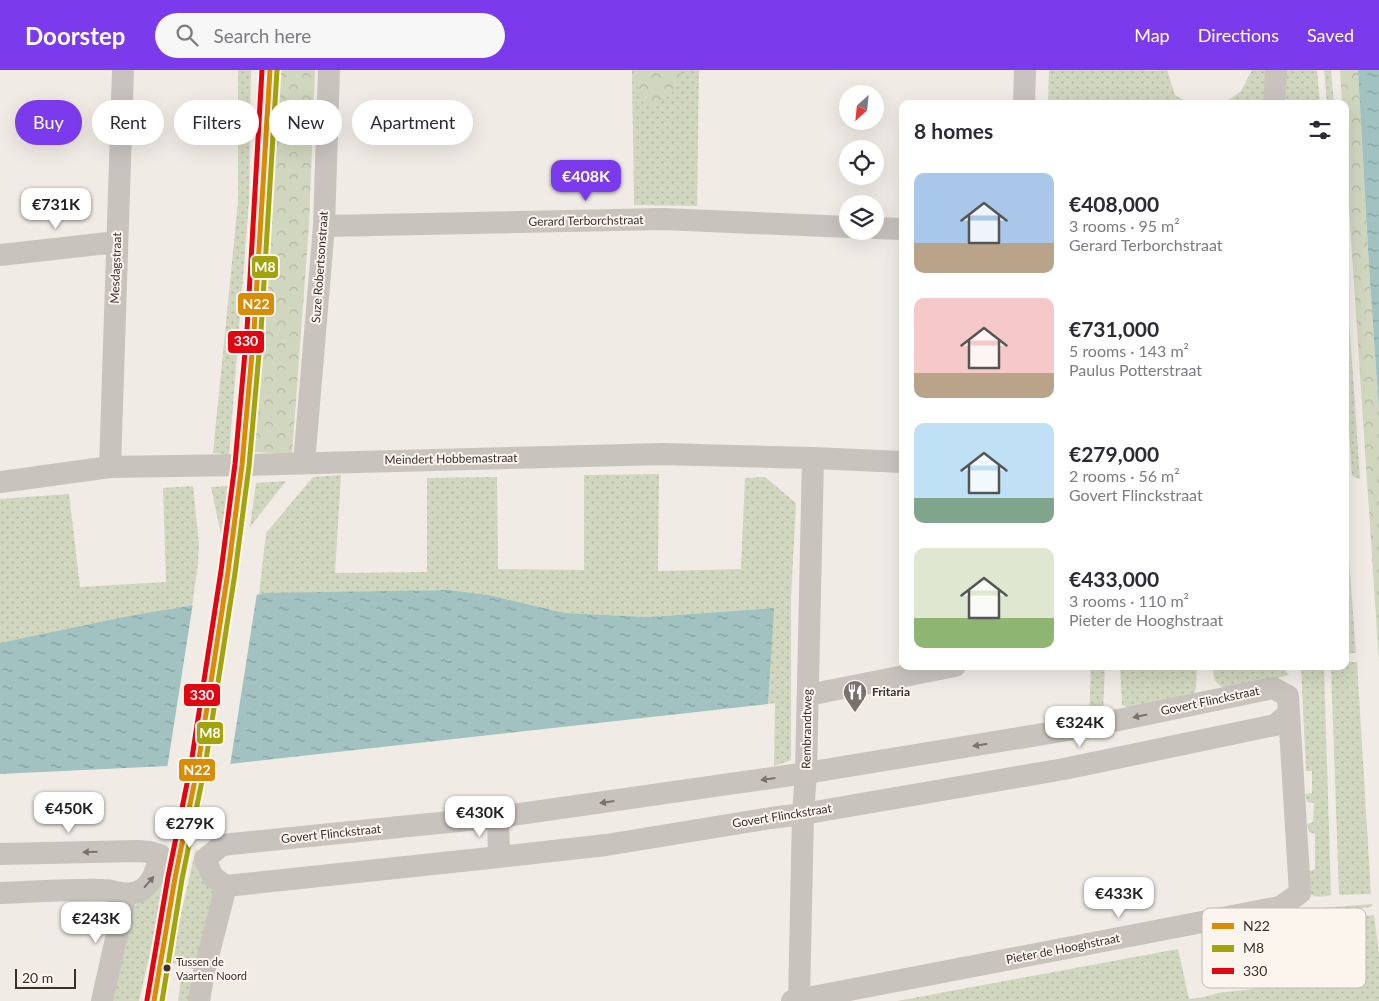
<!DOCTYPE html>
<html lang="en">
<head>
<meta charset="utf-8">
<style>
	:root { --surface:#fff; --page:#f7f7f7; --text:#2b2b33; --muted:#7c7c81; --accent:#7c3aed }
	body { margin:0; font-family:Lato,sans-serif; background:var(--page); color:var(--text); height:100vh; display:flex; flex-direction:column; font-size:19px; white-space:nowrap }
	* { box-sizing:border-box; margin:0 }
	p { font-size:16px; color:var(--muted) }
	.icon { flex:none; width:28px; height:28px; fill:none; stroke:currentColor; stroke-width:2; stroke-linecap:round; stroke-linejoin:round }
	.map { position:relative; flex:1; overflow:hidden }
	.sheet { position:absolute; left:899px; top:30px; width:450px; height:570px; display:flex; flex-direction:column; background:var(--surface); border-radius:10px; box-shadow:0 5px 20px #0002 }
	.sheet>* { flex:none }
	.top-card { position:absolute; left:15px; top:30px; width:475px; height:45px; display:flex; gap:10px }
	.needle { width:32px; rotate:207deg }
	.controls { position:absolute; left:839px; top:15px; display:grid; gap:10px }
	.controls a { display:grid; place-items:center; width:45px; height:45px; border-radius:50%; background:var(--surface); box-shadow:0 5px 20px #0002; font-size:25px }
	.scale { position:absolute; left:15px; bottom:12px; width:61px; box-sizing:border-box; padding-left:5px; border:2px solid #3b302b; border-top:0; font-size:14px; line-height:18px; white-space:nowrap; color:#3b302b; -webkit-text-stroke:4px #fbf5ee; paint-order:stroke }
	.price { position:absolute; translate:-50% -42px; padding:0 11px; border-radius:10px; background:#fff; color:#222; font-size:16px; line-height:32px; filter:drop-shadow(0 1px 2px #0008) }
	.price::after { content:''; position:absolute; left:50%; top:30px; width:15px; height:11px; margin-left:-8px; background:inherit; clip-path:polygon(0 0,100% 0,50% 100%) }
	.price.active { background:var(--accent); color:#fff }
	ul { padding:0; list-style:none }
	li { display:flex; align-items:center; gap:15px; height:125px; padding:0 15px }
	li span { display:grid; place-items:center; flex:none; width:140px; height:100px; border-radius:10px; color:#555 }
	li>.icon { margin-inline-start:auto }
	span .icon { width:60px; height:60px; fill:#fffc; stroke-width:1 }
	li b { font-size:21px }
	h2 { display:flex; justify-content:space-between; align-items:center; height:60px; padding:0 15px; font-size:21px }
	.tag { padding:0 18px; border-radius:22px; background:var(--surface); box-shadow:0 5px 20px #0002; font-size:18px; line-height:45px }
	.tag.active { background:var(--accent); color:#fff }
	header { display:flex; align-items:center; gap:30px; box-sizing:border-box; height:70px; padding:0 25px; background:var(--accent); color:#fff }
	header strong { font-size:24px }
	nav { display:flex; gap:28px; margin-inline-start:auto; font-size:18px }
	.search { width:350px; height:45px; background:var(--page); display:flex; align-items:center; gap:12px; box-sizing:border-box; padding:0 18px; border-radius:28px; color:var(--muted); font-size:19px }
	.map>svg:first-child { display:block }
	.green { fill:url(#green-dots); fill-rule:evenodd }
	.forest { fill:url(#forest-crowns) }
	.water { fill:url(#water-ripples) }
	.pier { fill:#f0ebe5 }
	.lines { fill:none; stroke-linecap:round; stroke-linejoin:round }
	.street { stroke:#c9c3be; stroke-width:22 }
	.bus-1-casing { stroke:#fbf5ee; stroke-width:9 }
	.bus-2-casing { stroke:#fbf5ee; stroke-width:9 }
	.bus-3-casing { stroke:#fbf5ee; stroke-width:9 }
	.bus-1 { stroke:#d98c06; stroke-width:5 }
	.bus-2 { stroke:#a1a40d; stroke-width:5 }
	.bus-3 { stroke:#e00713; stroke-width:5 }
	.oneway { fill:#7b726d }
	.bus-dot { fill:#3b302b; stroke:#fbf5ee; stroke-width:2 }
	.labels { text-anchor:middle; stroke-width:4; stroke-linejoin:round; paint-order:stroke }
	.bus-label { font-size:11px; fill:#3b302b; stroke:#fbf5ee; text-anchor:start }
	.street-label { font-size:12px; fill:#3b302b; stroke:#fbf5ee }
	.poi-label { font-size:12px; font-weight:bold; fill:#3b302b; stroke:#fbf5ee; text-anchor:start }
	.key { fill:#fbf5ee; stroke:#c1bab4; stroke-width:1 }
	.key-label { font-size:14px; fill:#3b302b }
	.line-badge { stroke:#fbf5ee; stroke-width:2 }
	.badge-label { font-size:14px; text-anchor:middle; font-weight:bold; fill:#fff }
</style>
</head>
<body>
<header>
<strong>Doorstep</strong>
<div class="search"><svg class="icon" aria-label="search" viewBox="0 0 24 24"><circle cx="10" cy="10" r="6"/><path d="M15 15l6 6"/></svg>Search here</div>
<nav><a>Map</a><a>Directions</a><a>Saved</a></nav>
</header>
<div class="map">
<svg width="1379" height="931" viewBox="0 0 1379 931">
	<defs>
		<pattern id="green-dots" width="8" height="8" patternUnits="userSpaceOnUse" patternTransform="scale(1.25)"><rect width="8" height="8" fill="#d1d6bf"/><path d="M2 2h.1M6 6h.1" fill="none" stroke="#b4b8a4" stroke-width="1.8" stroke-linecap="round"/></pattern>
		<pattern id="forest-crowns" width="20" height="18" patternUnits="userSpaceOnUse" patternTransform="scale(1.25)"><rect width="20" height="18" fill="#d1d6bf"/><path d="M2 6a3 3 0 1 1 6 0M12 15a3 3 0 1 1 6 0" fill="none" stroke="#b4b8a4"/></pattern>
		<pattern id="water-ripples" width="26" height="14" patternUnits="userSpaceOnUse" patternTransform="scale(1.25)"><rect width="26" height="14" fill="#a1c2c1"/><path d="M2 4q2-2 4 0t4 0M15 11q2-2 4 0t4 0" fill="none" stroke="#849e9d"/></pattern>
	</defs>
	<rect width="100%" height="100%" fill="#f0ebe5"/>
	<path class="green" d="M238,0h13l-2,131 -20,254 -16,-2 25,-251z
		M632,0h67l-2,136 -63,-1z
		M1049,0h96v1l22,-1 8,25 15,9h-142z
		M1252,0h17l-2,34h-44l18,-13z
		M1285,0h32l3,34h-37z
		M1324,0h7l3,34h-7z
		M1345,190l15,219 -8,-3 -7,-105z
		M659,404l-1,97 83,-2 4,-91 20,-1 31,26 -5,94v163l-17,6 1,-63 -7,1 5,-96 -124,9 -84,-4 -76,-18 -40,-5 -104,2 -86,3 7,-62 47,-56 28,-2 -6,98 92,-1v-94l70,-1 1,92 86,1v-95z
		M286,411l-36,46 6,-44z
		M193,416l6,58 -1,20 -6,42 -192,38v-145l69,-5 11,93 86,-5 -3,-94z
		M229,416v1l-8,47 -10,-47z
		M1345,435l11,148h-11z
		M1345,592h12l14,232 -32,1 -8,-229h14z
		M1091,596h14l-2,46 -14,6z
		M1120,596h77l-1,23 -5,8 -58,12 -11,-4z
		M1213,596h69l7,9 -61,15c-13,-6 -15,-10 -15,-24z
		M1301,596h23l7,229c-8,2 -13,3 -21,-1l-2,-22 7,-3v-35l-6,-2 -2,-8 6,-2 1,-19 -7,-1 -2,-8 7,-1v-22h-6z
		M196,778l7,20 9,17 3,16 -17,69 -15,-3v-2l-13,-2z
		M168,804l-29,127h-30l21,-91z
		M1372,834v3l-88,9 -1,-5z
		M1374,845l5,38v48h-482l281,-52 11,50 15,-2 14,-4 77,-9 -1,-22 11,-2 -3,-1 -3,-10 2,-27zM1362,852l2,12 -13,1 -1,-11z
		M182,901l15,3 -6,27h-13z"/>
	<path class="forest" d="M279,0h36l-6,155 -17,229 -38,-2 12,-135z
		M636,0h46l-6,19 -21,18 -16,-9z
		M1340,0h18l11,197 10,143v252l-34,-514v-44h-3z"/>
	<path class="water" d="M1358,0h21v340l-10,-143z
		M449,520l40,5 76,18 84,4 125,-9 -6,96 -538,60 -15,-9 -27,3 -20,8 -168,8v-131l129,-27 138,-23z"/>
	<path class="pier" d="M257,523l-27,173 -15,-8 -26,2 -22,9 26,-166z"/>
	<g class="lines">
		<path class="street" d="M1024,34l1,-34
			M1274,34l2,-34
			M324,156l339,-7 185,8
			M875,158l27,1
			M0,185l117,-13
			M304,393l20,-237 5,-156
			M110,397l13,-397
			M0,412l110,-15 132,-2 421,-11 150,4 89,4
			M808,625l147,-29
			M498,747l1,40
			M0,784l138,-3 12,1 10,3c-4,14 -7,31 -23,37 -12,5 -22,-2 -33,-2 -35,-1 -70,2 -104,3
			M102,931l24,-107
			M199,931l5,-29 22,-86
			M792,931l488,-94 20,-14 -12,-197 -15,-8 -193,40 -274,45 -308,44 -276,28 -17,14 8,18 13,9 273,-29 107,-12 165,-27 32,-4 261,-45 211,-44 14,-12
			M799,931l4,-187 3,-41 7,-315"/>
		<g class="bus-1-casing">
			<path id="bus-1" d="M154,931l21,-123 23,-113 30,-193 14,-107 12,-134 16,-261"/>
		</g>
		<g class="bus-2-casing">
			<path id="bus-2" d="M162,931l20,-122 23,-113 30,-193 14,-107 12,-135 16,-261"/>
		</g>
		<g class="bus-3-casing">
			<path id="bus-3" d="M147,930l21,-123 23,-113 30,-193 14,-107 12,-134 15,-260"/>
		</g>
		<use href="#bus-1" class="bus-1"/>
		<use href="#bus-2" class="bus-2"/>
		<use href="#bus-3" class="bus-3"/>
	</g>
	<defs><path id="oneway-solid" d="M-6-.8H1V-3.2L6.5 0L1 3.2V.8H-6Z" transform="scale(1.25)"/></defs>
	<g class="oneway">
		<use href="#oneway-solid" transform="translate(1140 646) rotate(168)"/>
		<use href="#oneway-solid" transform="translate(980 675) rotate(171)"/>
		<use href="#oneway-solid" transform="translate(768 709) rotate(172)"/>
		<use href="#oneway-solid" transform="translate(607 732) rotate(172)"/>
		<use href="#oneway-solid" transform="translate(90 782) rotate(179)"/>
		<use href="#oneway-solid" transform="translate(149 812) rotate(-49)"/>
	</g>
	<defs>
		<g id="restaurant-pin" transform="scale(1.25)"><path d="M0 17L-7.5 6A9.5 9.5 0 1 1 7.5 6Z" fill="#7a716c" stroke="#fbf5ee"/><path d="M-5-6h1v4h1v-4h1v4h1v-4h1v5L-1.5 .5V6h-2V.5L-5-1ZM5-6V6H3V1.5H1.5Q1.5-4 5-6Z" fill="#fff"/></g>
	</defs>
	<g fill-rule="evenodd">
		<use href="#restaurant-pin" x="855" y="622"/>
	</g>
	<circle class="bus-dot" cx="167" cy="898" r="4.5"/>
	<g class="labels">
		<g class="bus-label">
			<text x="176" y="896">Tussen de<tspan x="176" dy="14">Vaarten Noord</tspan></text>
		</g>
		<g class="street-label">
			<text transform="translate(586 151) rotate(-1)" y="4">Gerard Terborchstraat</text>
			<text transform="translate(320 197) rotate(-86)" y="4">Suze Robertsonstraat</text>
			<text transform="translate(116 198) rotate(-88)" y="4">Mesdagstraat</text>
			<text transform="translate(451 389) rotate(-1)" y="4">Meindert Hobbemastraat</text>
			<text transform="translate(1210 631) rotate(-12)" y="4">Govert Flinckstraat</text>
			<text transform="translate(807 659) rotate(-89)" y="4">Rembrandtweg</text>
			<text transform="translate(782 746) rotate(-9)" y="4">Govert Flinckstraat</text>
			<text transform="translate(331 764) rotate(-6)" y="4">Govert Flinckstraat</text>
			<text transform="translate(1063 879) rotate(-11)" y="4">Pieter de Hooghstraat</text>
		</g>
		<g class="poi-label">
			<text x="872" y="626">Fritaria</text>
		</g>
	</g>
	<rect x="1202" y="838" width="164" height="80" rx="8" class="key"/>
	<rect x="1212" y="853" width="22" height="6" fill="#d98c06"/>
	<rect x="1212" y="875" width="22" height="7" fill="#a1a40d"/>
	<rect x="1212" y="898" width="22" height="6" fill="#e00713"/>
	<g class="key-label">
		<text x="1243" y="861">N22</text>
		<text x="1243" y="883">M8</text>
		<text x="1243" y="906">330</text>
	</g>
	<g class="line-badge">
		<rect x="251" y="185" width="28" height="24" rx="5" fill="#a1a40d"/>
		<rect x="237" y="222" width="38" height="24" rx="5" fill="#d98c06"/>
		<rect x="227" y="260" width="38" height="24" rx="5" fill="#e00713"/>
		<rect x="183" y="613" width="38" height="24" rx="5" fill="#e00713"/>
		<rect x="196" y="651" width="28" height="24" rx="5" fill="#a1a40d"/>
		<rect x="178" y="688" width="38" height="24" rx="5" fill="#d98c06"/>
	</g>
	<g class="badge-label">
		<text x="265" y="202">M8</text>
		<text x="256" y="239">N22</text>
		<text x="246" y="276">330</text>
		<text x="202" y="630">330</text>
		<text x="210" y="668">M8</text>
		<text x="197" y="705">N22</text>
	</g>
</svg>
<div class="controls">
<a><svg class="needle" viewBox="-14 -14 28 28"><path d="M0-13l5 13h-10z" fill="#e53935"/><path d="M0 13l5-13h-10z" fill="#7c7c81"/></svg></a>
<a><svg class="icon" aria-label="locate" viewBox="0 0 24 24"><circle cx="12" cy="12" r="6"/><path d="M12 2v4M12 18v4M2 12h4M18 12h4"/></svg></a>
<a><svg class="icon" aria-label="layers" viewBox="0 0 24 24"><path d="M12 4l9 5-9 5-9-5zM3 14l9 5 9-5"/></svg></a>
</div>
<div class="scale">20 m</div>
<b class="price active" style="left:586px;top:132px">€408K</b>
<b class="price" style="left:56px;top:160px">€731K</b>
<b class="price" style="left:1080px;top:678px">€324K</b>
<b class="price" style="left:69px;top:764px">€450K</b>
<b class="price" style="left:480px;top:768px">€430K</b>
<b class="price" style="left:190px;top:779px">€279K</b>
<b class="price" style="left:1119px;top:849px">€433K</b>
<b class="price" style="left:96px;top:874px">€243K</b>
<div class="top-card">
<a class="tag active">Buy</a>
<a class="tag">Rent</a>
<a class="tag">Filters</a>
<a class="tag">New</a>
<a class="tag">Apartment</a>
</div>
<section class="sheet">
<h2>8 homes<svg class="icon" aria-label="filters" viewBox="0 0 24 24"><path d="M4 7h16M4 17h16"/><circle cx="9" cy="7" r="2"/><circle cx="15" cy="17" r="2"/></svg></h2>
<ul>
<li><span style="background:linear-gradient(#a9c7e8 70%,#b9a48a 0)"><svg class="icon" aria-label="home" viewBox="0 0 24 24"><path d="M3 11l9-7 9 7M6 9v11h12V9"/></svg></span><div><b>€408,000</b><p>3 rooms · 95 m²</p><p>Gerard Terborchstraat</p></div></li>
<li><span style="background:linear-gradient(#f6c9c9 75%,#b9a48a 0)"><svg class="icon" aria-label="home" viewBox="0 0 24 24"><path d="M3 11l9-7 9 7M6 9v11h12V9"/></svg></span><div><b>€731,000</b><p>5 rooms · 143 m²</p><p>Paulus Potterstraat</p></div></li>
<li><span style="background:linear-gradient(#bfe0f5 75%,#7fa58c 0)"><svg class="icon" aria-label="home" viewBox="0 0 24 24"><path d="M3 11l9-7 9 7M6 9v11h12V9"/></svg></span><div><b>€279,000</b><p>2 rooms · 56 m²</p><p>Govert Flinckstraat</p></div></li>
<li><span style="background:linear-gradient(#dfe7d0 70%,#8fb573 0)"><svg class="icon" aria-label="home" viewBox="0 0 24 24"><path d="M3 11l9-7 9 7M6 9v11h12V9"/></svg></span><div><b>€433,000</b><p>3 rooms · 110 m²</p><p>Pieter de Hooghstraat</p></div></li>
</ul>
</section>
</div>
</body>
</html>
